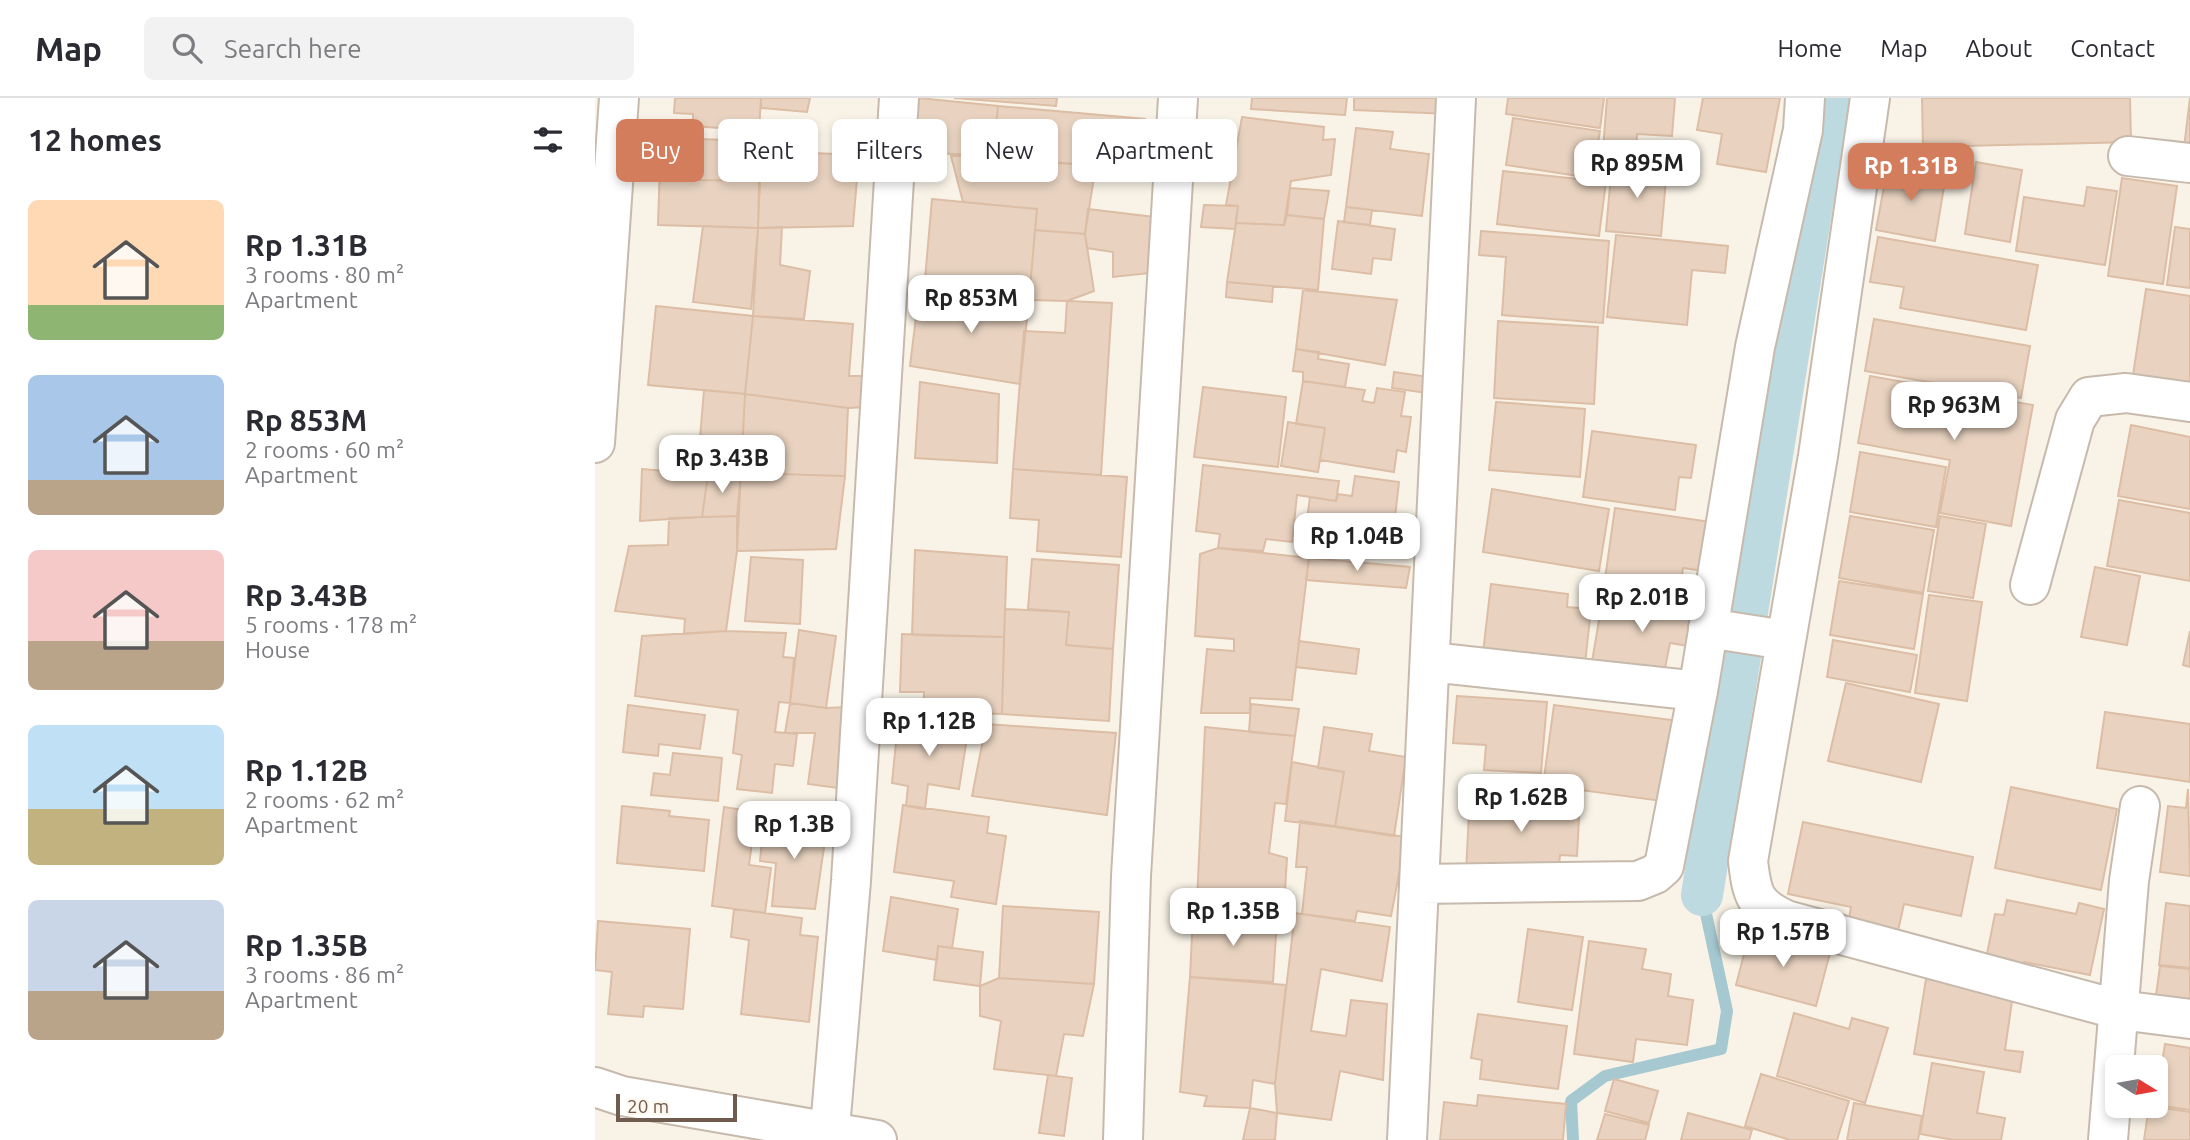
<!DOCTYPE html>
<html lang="en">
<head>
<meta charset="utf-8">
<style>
	:root { --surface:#fff; --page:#f2f2f3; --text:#2b2b33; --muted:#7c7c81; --line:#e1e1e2; --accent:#d47d5c }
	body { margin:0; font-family:Ubuntu,sans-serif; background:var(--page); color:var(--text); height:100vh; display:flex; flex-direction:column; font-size:26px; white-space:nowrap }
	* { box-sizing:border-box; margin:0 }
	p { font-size:23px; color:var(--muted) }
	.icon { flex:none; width:38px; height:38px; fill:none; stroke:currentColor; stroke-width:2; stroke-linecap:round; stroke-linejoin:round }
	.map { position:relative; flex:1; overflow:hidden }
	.panel { display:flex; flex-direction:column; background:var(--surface); width:595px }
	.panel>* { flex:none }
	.top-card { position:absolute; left:21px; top:21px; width:665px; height:63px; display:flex; gap:14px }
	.needle { width:46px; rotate:101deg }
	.fabs { position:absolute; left:1510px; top:957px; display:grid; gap:14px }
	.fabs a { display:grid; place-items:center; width:63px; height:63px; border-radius:10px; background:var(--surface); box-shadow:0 4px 10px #0003; font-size:35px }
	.scale { position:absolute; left:21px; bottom:18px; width:121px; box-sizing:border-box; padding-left:7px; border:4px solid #705c4f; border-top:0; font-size:19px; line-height:24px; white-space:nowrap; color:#705c4f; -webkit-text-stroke:5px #fdf7ed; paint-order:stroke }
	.price { position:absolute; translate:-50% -60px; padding:0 16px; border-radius:14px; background:#fff; color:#222; font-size:23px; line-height:46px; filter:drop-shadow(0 2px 4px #0008) }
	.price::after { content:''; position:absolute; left:50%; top:42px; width:21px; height:16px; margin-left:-10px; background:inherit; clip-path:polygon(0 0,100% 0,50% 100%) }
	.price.on { background:var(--accent); color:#fff }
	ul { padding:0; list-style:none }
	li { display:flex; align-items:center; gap:21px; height:175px; padding:0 28px }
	li span { display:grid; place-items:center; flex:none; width:196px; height:140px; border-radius:10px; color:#555 }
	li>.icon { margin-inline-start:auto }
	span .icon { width:84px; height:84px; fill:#fffc; stroke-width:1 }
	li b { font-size:30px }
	h2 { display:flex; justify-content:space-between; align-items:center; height:84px; padding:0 28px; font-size:30px }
	.pill { padding:0 24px; border-radius:10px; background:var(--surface); box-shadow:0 4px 10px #0003; font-size:24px; line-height:63px }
	.pill.on { background:var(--accent); color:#fff }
	header { display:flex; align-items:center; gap:42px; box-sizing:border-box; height:98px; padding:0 35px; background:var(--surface); border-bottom:2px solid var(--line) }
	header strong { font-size:33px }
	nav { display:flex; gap:38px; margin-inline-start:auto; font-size:24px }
	.search { width:490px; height:63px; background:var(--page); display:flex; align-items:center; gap:18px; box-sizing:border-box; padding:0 24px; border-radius:10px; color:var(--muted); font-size:26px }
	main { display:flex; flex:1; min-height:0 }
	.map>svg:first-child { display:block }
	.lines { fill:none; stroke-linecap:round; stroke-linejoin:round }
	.stream { stroke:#a6c8d1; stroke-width:12 }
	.canal { stroke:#bedae1; stroke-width:42 }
	.building { fill:#e9d3c0; stroke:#dcbda5; stroke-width:2 }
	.minor-casing { stroke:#c7baad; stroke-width:42 }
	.minor { stroke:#fff; stroke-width:38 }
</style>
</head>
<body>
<header>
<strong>Map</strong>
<div class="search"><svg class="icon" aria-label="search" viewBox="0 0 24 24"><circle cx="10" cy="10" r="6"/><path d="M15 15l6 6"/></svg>Search here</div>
<nav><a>Home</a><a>Map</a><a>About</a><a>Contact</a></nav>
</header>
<main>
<section class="panel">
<h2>12 homes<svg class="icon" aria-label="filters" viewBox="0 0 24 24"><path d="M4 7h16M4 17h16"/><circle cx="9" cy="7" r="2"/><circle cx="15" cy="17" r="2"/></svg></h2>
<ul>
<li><span style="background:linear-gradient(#ffd9b3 75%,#8fb573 0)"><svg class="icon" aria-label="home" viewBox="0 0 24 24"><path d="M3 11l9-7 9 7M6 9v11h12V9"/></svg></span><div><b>Rp 1.31B</b><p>3 rooms · 80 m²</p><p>Apartment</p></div></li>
<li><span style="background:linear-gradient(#a9c7e8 75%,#b9a48a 0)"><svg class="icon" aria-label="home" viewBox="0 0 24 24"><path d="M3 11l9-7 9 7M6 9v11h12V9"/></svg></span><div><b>Rp 853M</b><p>2 rooms · 60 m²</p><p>Apartment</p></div></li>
<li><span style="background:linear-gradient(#f6c9c9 65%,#b9a48a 0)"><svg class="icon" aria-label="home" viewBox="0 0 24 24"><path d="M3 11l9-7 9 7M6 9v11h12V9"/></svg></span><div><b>Rp 3.43B</b><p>5 rooms · 178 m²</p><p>House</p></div></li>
<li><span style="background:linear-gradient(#bfe0f5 60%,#c2b280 0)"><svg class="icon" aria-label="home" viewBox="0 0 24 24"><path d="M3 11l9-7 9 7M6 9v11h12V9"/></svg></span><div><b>Rp 1.12B</b><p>2 rooms · 62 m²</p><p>Apartment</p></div></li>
<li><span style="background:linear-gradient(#c9d6e8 65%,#b9a48a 0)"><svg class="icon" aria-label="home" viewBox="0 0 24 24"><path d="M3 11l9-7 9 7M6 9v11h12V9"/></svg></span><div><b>Rp 1.35B</b><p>3 rooms · 86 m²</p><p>Apartment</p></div></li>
</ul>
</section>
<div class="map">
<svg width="1595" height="1042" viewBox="0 0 1595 1042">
	<rect width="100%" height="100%" fill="#f9f3e7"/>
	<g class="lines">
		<path class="stream" d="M978,1042l-2,-39 34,-25 116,-27 6,-38 -25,-116"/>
		<path class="canal" d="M1107,797l127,-797"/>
	</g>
	<path class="building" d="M80,0h86l-2,33 -66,-5v-12l-19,-1z
		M166,0h49l-3,14 -46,-4z
		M324,0l79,8 -5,50 -79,-4z
		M359,0h103l-1,8z
		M657,0h95l-2,17 -94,-6z
		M759,0h97l-1,16 -96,-4z
		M913,0h96l-4,30 -94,-14z
		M1012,0h68l-3,38 -35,-2 -1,18 -33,-3z
		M1108,0h77l-14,74 -49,-8 5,-30 -25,-4z
		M1327,0h208l1,44 -208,5z
		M1595,0v50h-6z
		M403,8l147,13 -4,50 -96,-7v-11l-51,-6z
		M647,19l82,10 -1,13 12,-1 -4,36 -40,6 -7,44 -48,-2 2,-17 -12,-1z
		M918,20l87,13 -8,47 -86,-13z
		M761,30l37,4 -3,17 39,5 -7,62 -76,-9z
		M103,41l62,2v40l-62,-1z
		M218,42l-1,13 47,2 -6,71 -95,2 2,-87z
		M399,47l51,6v11l51,3 -11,69 -50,-4 2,-21 -74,-7 -12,-46h42z
		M1381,64l46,8 -12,72 -45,-8z
		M65,65l39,1 -1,16 62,1 -2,47 -100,-3z
		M1017,66l55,5 -6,67 -55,-5z
		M1293,67l58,10 -11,66 -59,-11z
		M908,73l103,11 -7,54 -102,-12z
		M1527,80l55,8 -14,98 -55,-8z
		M1492,89l30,4 -12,74 -89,-14 8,-54 60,9z
		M695,90l39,3 -5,28 -37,-4z
		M337,101l105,10 -7,79 -105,-9z
		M609,107l34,1 -3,23 -34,-2z
		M751,109l26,3 -2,15 -26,-3z
		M493,111l66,8 -5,56 -36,4v-25l-26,-4 -2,-14z
		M692,117l37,4 -6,71 -91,-8 9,-59 48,2z
		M743,123l57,8 -4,31 -18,-2 -2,16 -39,-5z
		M108,128l55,2 -7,81 -58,-7z
		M187,129l-2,38 30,6 -6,48 -51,-3 5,-88z
		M1580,129l15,2v59l-23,-3z
		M440,132l50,4 9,57 -27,10 -38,-1z
		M886,133l128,10 -6,82 -101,-8 4,-58 -27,-2z
		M1021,137l112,11 -3,27 -33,-3 -5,55 -80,-8z
		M1283,139l160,28 -12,65 -126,-22 4,-21 -34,-5z
		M632,184l46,4 -1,16 -46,-5z
		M332,191l102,11 -9,84 -110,-18 8,-65z
		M1551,191l44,7v95l-58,-9z
		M708,192l94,10 -12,65 -89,-16z
		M472,203l45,2 -11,172 -88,-6 11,-138 41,2z
		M61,208l97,10 -8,78 -97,-9z
		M158,218l100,8 -4,52h20l-3,31 -18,1 -103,-14z
		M1279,221l156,27 -9,52 -156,-27z
		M903,223l100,6 -4,77 -100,-6z
		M701,251l23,3 -1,7 31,5 -4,23 -42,-6v-9l-10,-1z
		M799,274l42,6 -2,16 -42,-6z
		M1275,278l163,29 -22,121 -71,-13 10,-53 -92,-17z
		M708,283l62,9 -3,11 12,2 3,-15 28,4 -4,24 10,1 -5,35 -9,-2 -3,22 -74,-12 5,-32 -29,-4z
		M325,284l79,12 -2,69 -82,-5z
		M608,289l83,10 -8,70 -84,-10z
		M109,292l41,4 -4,79 -44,1z
		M150,296l103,14 -3,68 -104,-3z
		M901,304l89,7 -5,68 -91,-7z
		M693,324l37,6 -7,44 -37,-6z
		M1536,327l59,12v72l-72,-13z
		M997,333l104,14 -5,33 -12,-1 -4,33 -92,-13z
		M1265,354l86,15 -10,60 -86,-15z
		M608,367l136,16 -3,20 -39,-6 -5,47 -26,-3 -3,12 -45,-3 2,-14 -24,-3z
		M47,371l66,6 -6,42 -62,4z
		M418,371l114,8 -6,80 -84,-6 2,-31 -29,-2z
		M146,375l-4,43 -35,1 6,-42z
		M146,375l104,3 -9,73 -99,2z
		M760,378l44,6 -8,70 -87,-9 6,-46 26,4 2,-7 14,2z
		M897,391l117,20 -10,62 -116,-19z
		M1524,402l71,13v68l-83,-15z
		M1020,410l96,14 -7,49 -21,-3 -3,26 -42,-7 -2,10 -33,-4z
		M142,418v35l-11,80 -42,3 1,-15 -70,-8 14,-65 39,-1 1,-27z
		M1255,418l84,14 -11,63 -84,-15z
		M1345,418l46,8 -13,74 -45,-7z
		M623,450l91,10 -17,142 -42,-2v15h-49l6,-64 27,2v-12l-39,-3 5,-82z
		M320,452l92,7 -3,80 -92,-2z
		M156,459l52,3 -3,64 -55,-3z
		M714,460l101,9 -4,21 -100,-8z
		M437,461l87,6 -6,84 -47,-4 3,-33 -41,-3z
		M1500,469l45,9 -13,69 -46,-8z
		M1244,483l84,13 -9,55 -84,-14z
		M896,486l77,10 -1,13 24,2 -7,64 -102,-12z
		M1334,497l53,7 -15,99 -52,-8z
		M1008,498l98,16 -6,35 -25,-4 -6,30 -72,-11z
		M410,511l64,3 -3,33 47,4 -4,72 -107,-7z
		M204,532l37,6 -10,72 -36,-5z
		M131,533l60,2 -3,24 11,1 -4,45 -11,-1 -4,30 22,2 -4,32 -18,-2 -3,29 -35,-4 5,-34 -9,-2 5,-43 -103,-14 7,-60z
		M1595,533v36l-7,-2z
		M307,536l102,3 -2,77 -33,-1v12l-46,-1 1,-32h-24z
		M1238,542l84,15 -7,37 -83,-15z
		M704,543l60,8 -3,25 -60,-7z
		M1251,585l93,21 -18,78 -93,-21z
		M862,598l90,6 -6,71 -57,-3 2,-25 -33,-2z
		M195,605l36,5 22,-1 6,83 -46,-6 7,-51h-30z
		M656,606l48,5 -4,27 -46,-4z
		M33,607l77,10 -5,34 -41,-5 -1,12 -35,-4z
		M959,607l126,16 -11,81 -126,-17z
		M1510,614l85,12v58l-93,-14z
		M303,624l71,3 -10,64 -31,-5 -3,25 -19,-3 2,-20 -16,-3z
		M391,626l130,9 -9,82 -135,-19z
		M610,629l90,9 -9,68 -11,-1 -6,50 18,5 -3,49 -87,-6z
		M729,629l48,7 -3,17 37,6 -12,79 -59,-9 9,-55 -26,-4z
		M78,655l49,5 -4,43 -67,-6 3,-22 16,2z
		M697,664l52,10 -9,55 -50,-6z
		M1416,689l106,22 -16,81 -106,-22z
		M1593,691l2,87 -30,-4 8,-66 18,2z
		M875,695l110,6 -3,57 -17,-1 -2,22 -92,-5z
		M308,707l86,12 -2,16 19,3 -10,68 -45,-7 3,-16 -60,-9z
		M27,708l48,5 -1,5 40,4 -5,51 -87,-8z
		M129,709l32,5 -7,53 22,3 -6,45 -53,-7z
		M169,720l63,9 -12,82 -43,-3 4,-43 -16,-2z
		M705,723l106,16 -15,79 -34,-5 -2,10 -53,-7 5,-47h-11z
		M1208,724l170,35 -12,59 -57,-12 -9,40 -49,-10 5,-27 -63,-13z
		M296,799l67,12 -6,39 -14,-2 -1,14 -54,-9z
		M1412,802l69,14 3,-11 25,6 -14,66 -66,-13 -1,10 -38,-8 10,-50 9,1z
		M1571,805l24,3v62l-31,-3z
		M408,808l96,6 -5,72 -95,-6z
		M139,811l68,9 -2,17 18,2 -9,85 -68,-8 8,-74 -18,-3z
		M700,815l95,14 -8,54 -61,-12 -10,62 35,5 5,-36 36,4 -4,76 -43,-9 -9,49 -54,-7 -2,-29z
		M598,816l84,5 -4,63 -83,-5z
		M3,823l92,8 -7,80 -39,-3 -1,11 -35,-3 4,-42 -17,-2z
		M933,831l55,8 -11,73 -54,-8z
		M1155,833l80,22 -14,53 -80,-21z
		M994,843l57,8 -4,20 29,5 -3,22 25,4 -6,45 -51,-6 -3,23 -59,-8z
		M343,848l45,6 -3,34 -46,-6z
		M1565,868l30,3v45l-36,-4z
		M595,879l96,8 -11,99 -22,-4 -3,28 -46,-2 3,-10 -27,-4z
		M404,880l95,6 -11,52 -19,-2 -8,42 -62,-7 7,-48 -21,-5v-30z
		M1331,881l87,15 -8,56 18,2 -3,20 -106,-18z
		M1199,915l55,16 3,-11 36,10 -23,75 -88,-27z
		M883,916l89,12 -9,63 -78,-10 2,-19 -11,-2z
		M1570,946l25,4v62l-34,-5v-37h-20l1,-8 25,3z
		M1337,965l52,9 -7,41 28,5 -4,22h-47l-34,-6z
		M1166,976l88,27 -12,39h-47l-45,-14z
		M453,977l24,3 -8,58 -25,-3z
		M1019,981l44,12 -9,32 -44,-12z
		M883,997l88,9 -3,36h-123l4,-38 33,4z
		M1259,1005l68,13 -4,24h-71z
		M1554,1008l41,6v28h-46z
		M655,1010l27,5 -2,27h-32z
		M1093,1015l64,17 -3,10h-68z
		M1010,1016l44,11 -4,15h-48z"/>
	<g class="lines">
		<g class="minor-casing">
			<path id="minor" d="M1275,0l-52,358 -70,405c4,34 6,44 38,59l334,90 70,9
				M1533,58l62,7
				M0,345l24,-345
				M1435,487l45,-165 14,-23 37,-4 64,9
				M1113,530l77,12
				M836,564l267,29
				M825,786l218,-3 17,-7 9,-8 34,-175 57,-344 48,-217 2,-32
				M0,989l27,9 255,44
				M234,1042l22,-259 48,-783
				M528,1042l8,-264 47,-778
				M812,1042l49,-1042
				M1513,1042l21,-259 11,-75"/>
		</g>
		<use href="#minor" class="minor"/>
	</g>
</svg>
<div class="fabs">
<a><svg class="needle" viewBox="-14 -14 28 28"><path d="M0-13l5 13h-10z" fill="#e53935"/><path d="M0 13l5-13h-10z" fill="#7c7c81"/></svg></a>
</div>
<div class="scale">20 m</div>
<b class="price" style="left:1042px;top:102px">Rp 895M</b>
<b class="price on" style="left:1316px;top:105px">Rp 1.31B</b>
<b class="price" style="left:376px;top:237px">Rp 853M</b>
<b class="price" style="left:1359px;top:344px">Rp 963M</b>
<b class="price" style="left:127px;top:397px">Rp 3.43B</b>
<b class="price" style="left:762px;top:475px">Rp 1.04B</b>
<b class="price" style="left:1047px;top:536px">Rp 2.01B</b>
<b class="price" style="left:334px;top:660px">Rp 1.12B</b>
<b class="price" style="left:926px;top:736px">Rp 1.62B</b>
<b class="price" style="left:199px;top:763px">Rp 1.3B</b>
<b class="price" style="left:638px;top:850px">Rp 1.35B</b>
<b class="price" style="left:1188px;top:871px">Rp 1.57B</b>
<div class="top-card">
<a class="pill on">Buy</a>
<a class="pill">Rent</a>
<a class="pill">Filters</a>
<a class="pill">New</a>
<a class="pill">Apartment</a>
</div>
</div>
</main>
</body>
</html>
